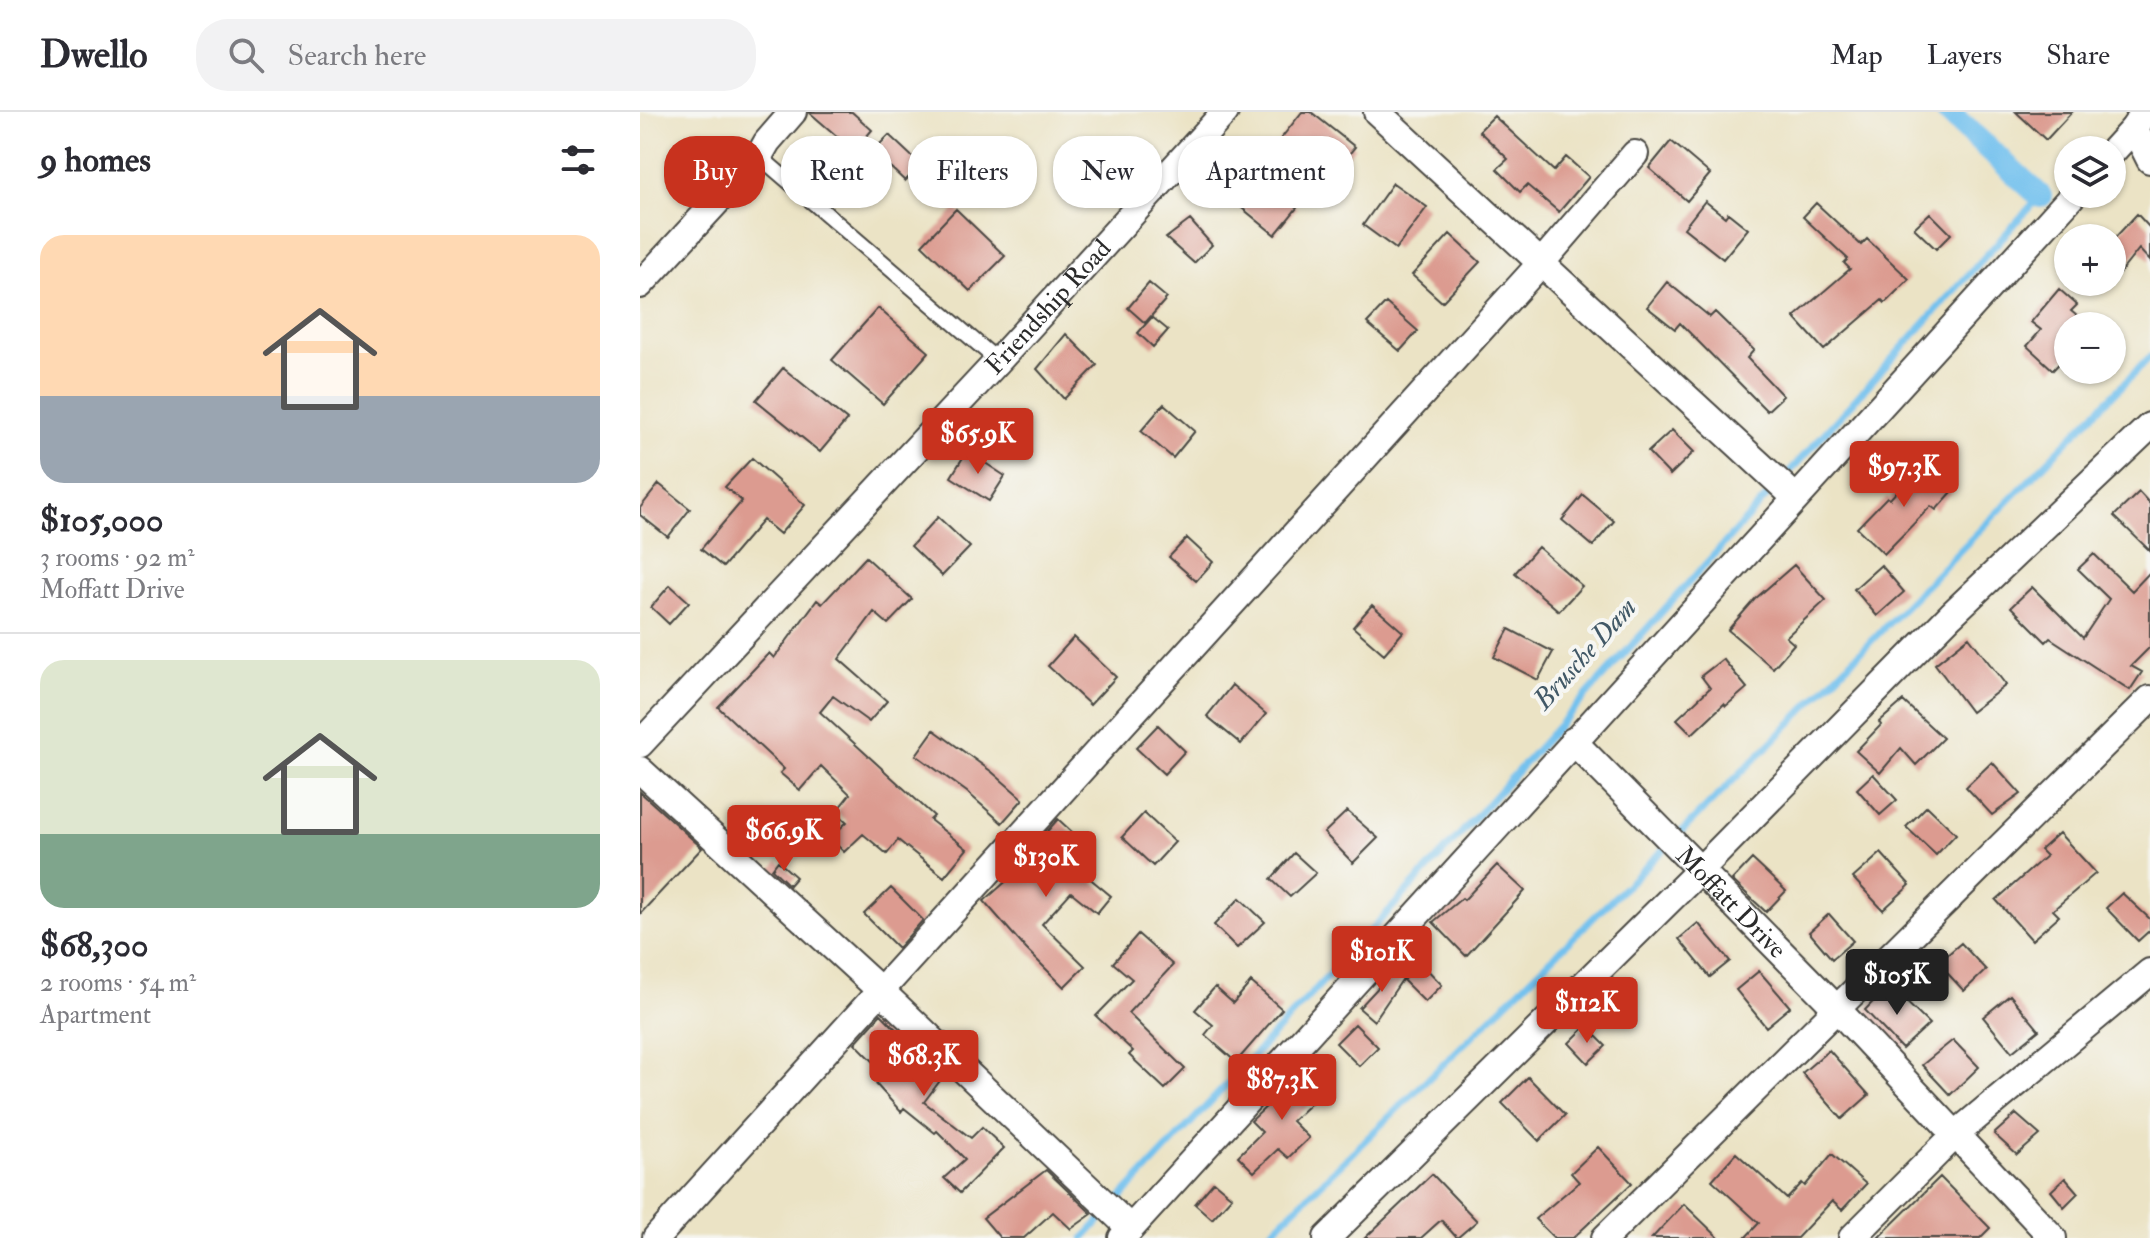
<!DOCTYPE html>
<html lang="en">
<head>
<meta charset="utf-8">
<style>
	:root { --surface:#fff; --page:#f2f2f3; --text:#2b2b33; --muted:#7c7c81; --line:#e1e1e2; --accent:#c8321e }
	body { margin:0; font-family:"IM FELL Double Pica",serif; background:var(--page); color:var(--text); height:100vh; display:flex; flex-direction:column; font-size:30px; white-space:nowrap }
	* { box-sizing:border-box; margin:0 }
	p { font-size:26px; color:var(--muted) }
	.icon { flex:none; width:44px; height:44px; fill:none; stroke:currentColor; stroke-width:2; stroke-linecap:round; stroke-linejoin:round }
	.map { position:relative; flex:1; overflow:hidden }
	.panel { display:flex; flex-direction:column; background:var(--surface); width:640px }
	.panel>* { flex:none }
	.top-card { position:absolute; left:24px; top:24px; width:760px; height:72px; display:flex; gap:16px }
	.tools { position:absolute; left:1414px; top:24px; display:grid; gap:16px }
	.tools a { display:grid; place-items:center; width:72px; height:72px; border-radius:50%; background:var(--surface); box-shadow:0 2px 6px #0004; font-size:40px }
	.price { position:absolute; translate:-50% -68px; padding:0 18px; border-radius:8px; background:var(--accent); color:#fff; font-size:26px; line-height:52px; filter:drop-shadow(0 2px 4px #0008) }
	.price::after { content:''; position:absolute; left:50%; top:48px; width:24px; height:18px; margin-left:-12px; background:inherit; clip-path:polygon(0 0,100% 0,50% 100%) }
	.price.active { background:#222; color:#fff }
	ul { padding:0; list-style:none }
	li { display:grid; align-content:center; gap:16px; height:424px; padding:0 40px }
	li+li { border-top:2px solid var(--line) }
	li span { display:grid; place-items:center; height:248px; border-radius:24px; color:#555 }
	li>.icon { margin-inline-start:auto }
	span .icon { width:144px; height:144px; fill:#fffc; stroke-width:1 }
	li b { font-size:34px }
	h2 { display:flex; justify-content:space-between; align-items:center; height:96px; padding:0 40px; font-size:34px }
	.pill { padding:0 28px; border-radius:32px; background:var(--surface); box-shadow:0 2px 6px #0004; font-size:28px; line-height:72px }
	.pill.active { background:var(--accent); color:#fff }
	header { display:flex; align-items:center; gap:48px; box-sizing:border-box; height:112px; padding:0 40px; background:var(--surface); border-bottom:2px solid var(--line) }
	header strong { font-size:38px }
	nav { display:flex; gap:44px; margin-inline-start:auto; font-size:28px }
	.search { width:560px; height:72px; background:var(--page); display:flex; align-items:center; gap:20px; box-sizing:border-box; padding:0 28px; border-radius:32px; color:var(--muted); font-size:30px }
	main { display:flex; flex:1; min-height:0 }
	.map>svg:first-child { display:block }
	.lines { fill:none; stroke-linecap:round; stroke-linejoin:round }
	.stream { stroke:#73c1ee; stroke-width:7 }
	.canal { stroke:#73c1ee; stroke-width:24 }
	.building { fill:#dc9b90 }
	.service-casing { stroke:#484742; stroke-width:18 }
	.minor-casing { stroke:#484742; stroke-width:30 }
	.service { stroke:#fff; stroke-width:14 }
	.minor { stroke:#fff; stroke-width:26 }
	.labels { text-anchor:middle; stroke-width:8; stroke-linejoin:round; paint-order:stroke }
	.street-label { font-size:26px; fill:#2b2b2b; stroke:#f6f6f2 }
	.water-label { font-size:28px; font-style:italic; fill:#415866; stroke:#f6f6f2 }
</style>
</head>
<body>
<header>
<strong>Dwello</strong>
<div class="search"><svg class="icon" aria-label="search" viewBox="0 0 24 24"><circle cx="10" cy="10" r="6"/><path d="M15 15l6 6"/></svg>Search here</div>
<nav><a>Map</a><a>Layers</a><a>Share</a></nav>
</header>
<main>
<section class="panel">
<h2>9 homes<svg class="icon" aria-label="filters" viewBox="0 0 24 24"><path d="M4 7h16M4 17h16"/><circle cx="9" cy="7" r="2"/><circle cx="15" cy="17" r="2"/></svg></h2>
<ul>
<li><span style="background:linear-gradient(#ffd9b3 65%,#9aa5b1 0)"><svg class="icon" aria-label="home" viewBox="0 0 24 24"><path d="M3 11l9-7 9 7M6 9v11h12V9"/></svg></span><div><b>$105,000</b><p>3 rooms · 92 m²</p><p>Moffatt Drive</p></div></li>
<li><span style="background:linear-gradient(#dfe7d0 70%,#7fa58c 0)"><svg class="icon" aria-label="home" viewBox="0 0 24 24"><path d="M3 11l9-7 9 7M6 9v11h12V9"/></svg></span><div><b>$68,300</b><p>2 rooms · 54 m²</p><p>Apartment</p></div></li>
</ul>
</section>
<div class="map">
<svg width="1510" height="1126" viewBox="0 0 1510 1126">
	<rect width="100%" height="100%" fill="#f6f6f2"/>
	<filter id="ink" filterUnits="userSpaceOnUse"><feTurbulence type="fractalNoise" baseFrequency=".0125" numOctaves="2"/><feDisplacementMap in="SourceGraphic" scale="16" xChannelSelector="R" yChannelSelector="G"/><feConvolveMatrix kernelMatrix="1 2 1 2 8 2 1 2 1" color-interpolation-filters="sRGB"/></filter>
	<filter id="wash" filterUnits="userSpaceOnUse"><feTurbulence type="fractalNoise" baseFrequency=".006" numOctaves="4" result="noise"/><feDisplacementMap in="SourceGraphic" scale="32" xChannelSelector="R" yChannelSelector="G"/><feGaussianBlur stdDeviation="1.8" result="paint"/><feColorMatrix in="noise" values="0 0 0 0 0 0 0 0 0 0 0 0 0 0 0 0 0 1.4 0 .05"/><feComposite in="paint" operator="in"/></filter>
	<g filter="url(#wash)">
		<rect width="100%" height="100%" fill="#ebe3c5"/>
		<g class="lines">
			<path class="stream" d="M1036,725l97,-96 377,-384
				M475,1092l328,-351 597,-657
				M444,1126l23,-25
				M625,1126l402,-392"/>
			<path class="canal" d="M1308,0l92,84"/>
		</g>
		<g id="blocks">
			<path class="building" d="M169,0h43l20,18 -18,21z
				M662,0h9l44,35 -27,33 -49,-39z
				M1376,0h56l-26,28z
				M854,4l60,55 12,-14 23,20 -30,35 -32,-27 -7,7 -23,-23 11,-10 -29,-28z
				M249,23l32,30 -16,16 -32,-30z
				M1031,29l39,33 -23,27 -38,-33z
				M613,61l44,35 -22,27 -44,-36z
				M753,71l34,24 -31,42 -33,-24z
				M1065,89l20,16 3,-4 20,16 -25,30 -39,-31z
				M1176,91l45,42 6,-6 42,40 -24,24 -3,-3 -58,50 -30,-33 56,-48 -6,-6 4,-4 -45,-42z
				M316,97l49,47 -35,35 -48,-46z
				M1290,101l21,21 -15,15 -22,-21z
				M1497,102l13,14v33l-11,-12 -27,34v-42z
				M550,108l22,25 -18,18 -28,-25z
				M810,122l30,28 -38,40 -30,-27z
				M1027,170l43,35 5,-5 39,38 -7,8 36,38 -16,15 -87,-88 -5,6 -28,-22z
				M509,171l18,15 -22,25 -17,-15z
				M1419,177l18,16 -6,6 18,15h-21v28l-15,16 -26,-24 14,-16 -10,-8z
				M746,191l32,28 -18,20 -33,-28z
				M238,196l51,44 -46,52 -51,-44z
				M512,205l16,13 -15,17 -15,-14z
				M426,222l31,31 -33,34 -27,-30z
				M143,256l64,52 -27,32 -64,-52z
				M524,292l31,27 -22,27 -32,-27z
				M1032,318l22,22 -24,23 -22,-23z
				M327,339l38,25 -16,25 -38,-24z
				M112,346l53,47 -25,29 -17,-14 -40,47 -22,-18 41,-48 -17,-14z
				M1282,352l30,28 -16,18 -5,-4 -47,48 -27,-26 30,-31 3,2z
				M19,372l31,25 -22,28 -28,-22v-7z
				M1499,380l11,12v47l-36,-35z
				M943,383l31,26 -21,25 -31,-26z
				M298,405l32,30 -28,29 -31,-30z
				M547,426l26,24 -17,19 -27,-24z
				M898,435l44,39 -23,25 -44,-38z
				M1454,442l38,37 18,-19v75l-19,19 11,6 -12,18 -80,-52 -4,4 -35,-35 21,-20 51,51 26,-39 -31,-30z
				M226,445l46,42 -24,25 -14,-12 -35,47 48,42 -18,21 -36,-26 -13,16 114,104 -4,4 37,29 -23,28 -46,-37 -11,14 -24,-20 -19,18 -14,-14 17,-16 -11,-10 14,-18 -29,-28 -21,24 -20,-17 4,-4 -66,-62 51,-54 5,5 43,-58 5,4z
				M1154,453l32,35 -40,37 8,7 -21,24 -45,-38 27,-31z
				M1241,453l23,27 -27,24 -23,-27z
				M30,473l19,17 -20,22 -18,-17z
				M732,493l31,27 -19,22 -31,-27z
				M869,517l44,23 -15,28 -44,-23z
				M434,525l42,40 -26,28 -42,-39z
				M1329,525l37,48 -35,27 -36,-48z
				M1083,547l24,29 -21,18 -2,-2 -32,30 -15,-15 33,-31 -9,-12z
				M592,573l34,29 -25,30 -34,-28z
				M1263,589l40,37 -27,27 -15,-17 -21,25 -24,-22 25,-26 -2,-3z
				M518,613l27,26 -21,23 -28,-26z
				M294,618l58,42 31,27 -21,24 -35,-31 -51,-37z
				M1352,650l29,32 -29,21 -26,-28z
				M1233,662l24,26 -17,15 -23,-26z
				M0,680l62,56 -62,66z
				M1287,694l29,28 -20,21 -30,-28z
				M707,699l31,27 -25,25 -29,-30z
				M504,701l31,29 -22,24 -31,-29z
				M418,707l28,26 -16,17 41,34 -14,17 -26,-21 -29,32 43,42 -21,21 -38,-38 -42,-48 36,-32 -3,-3z
				M1419,721l37,40 -43,37 6,6 -27,24 -36,-40 50,-44 -6,-6z
				M654,741l22,20 -26,24 -19,-18z
				M1241,741l29,32 -27,25 -30,-32z
				M1112,747l34,32 -20,21 -34,-32z
				M138,749l18,16 -7,8 -17,-16z
				M857,753l28,26 -59,65 -33,-34 29,-24 2,2z
				M251,776l32,32 -25,28 -34,-34z
				M1482,781l28,26v11l-12,11 -32,-33z
				M600,786l25,24 -28,26 -23,-23z
				M1189,802l24,27 -21,18 -23,-27z
				M1058,811l32,38 -20,16 -31,-38z
				M498,822l35,31 -45,48 57,56 -20,20 -36,-34 4,-4 -37,-35 36,-37 -19,-16z
				M1321,831l25,27 -22,21 -26,-28z
				M781,851l21,22 -17,17 -22,-22z
				M757,855l9,7 -32,47 -15,-13z
				M1119,859l31,36 -24,20 -30,-37z
				M611,870l31,27 -46,53 -31,-27 8,-10 -18,-15 20,-23 18,16z
				M1249,873l40,39 -27,25 -37,-39z
				M1370,883l29,35 -27,22 -29,-35z
				M241,902l48,49 3,-2 13,13 -21,28 47,36 11,-11 22,21 -44,45 -16,-15 21,-19 -28,-28 -2,2 -31,-25 -3,4 -25,-28 11,-9 -32,-32z
				M715,912l23,23 -19,19 -23,-23z
				M946,914l20,20 -18,17 -19,-20z
				M1313,928l26,27 -29,28 -28,-30z
				M1189,938l40,45 -27,24 -40,-46z
				M665,958l20,20 -33,31 17,17 -21,20 -10,-9 -24,23 -16,-16 24,-24 -11,-11z
				M888,965l37,38 -26,26 -37,-38z
				M1376,1002l24,21 -23,20 -23,-21z
				M958,1035l34,36 -59,55h-19l-19,-19 44,-37 -8,-9z
				M1096,1041l51,46 15,-16 3,3 27,-32 34,30 -24,26 -10,-9 -35,37h-52l14,-15 -47,-43z
				M406,1058l46,44 -21,15 -18,-17 -29,26h-24l-17,-20z
				M792,1062l45,47 -20,17 -16,-18 -20,18h-56z
				M1300,1065l50,51 -10,10h-102z
				M1425,1066l13,15 -14,14 -13,-16z
				M574,1070l18,15 -20,22 -17,-15z
				M1044,1092l35,34h-67z"/>
		</g>
	</g>
	<g filter="url(#ink)">
		<use href="#blocks" fill-opacity="0" stroke="#484742" stroke-width="2"/>
		<g class="lines">
			<g class="service-casing">
				<path id="service" d="M119,44l239,205"/>
			</g>
			<g class="minor-casing">
				<g id="minor">
					<path d="M737,0l419,386"/>
					<path d="M1494,16l16,32"/>
					<path d="M1472,40l22,-24 10,-16"/>
					<path d="M0,173l119,-129 8,-14 26,-30"/>
					<path id="s1" d="M933,629l265,269 215,228"/>
					<path id="s2" d="M0,632l358,-383 227,-249"/>
					<path d="M0,658l240,220 250,238"/>
					<path d="M16,1126l886,-976 93,-108"/>
					<path d="M482,1126l952,-1044"/>
					<path d="M687,1126l372,-367 252,-256 199,-189"/>
					<path d="M965,1126l545,-539"/>
					<path d="M1212,1126l104,-104 194,-162"/>
				</g>
			</g>
			<use href="#service" class="service"/>
			<use href="#minor" class="minor"/>
		</g>
	</g>
	<g class="labels">
		<g class="street-label">
			<text dy="9" stroke="none"><textPath href="#s2" startOffset="598">Friendship Road</textPath></text>
			<text dy="9" stroke="none"><textPath href="#s1" startOffset="226">Moffatt Drive</textPath></text>
		</g>
		<g class="water-label">
			<text transform="translate(944 541) rotate(-48)" y="10">Brusche Dam</text>
		</g>
	</g>
</svg>
<div class="tools">
<a><svg class="icon" aria-label="layers" viewBox="0 0 24 24"><path d="M12 4l9 5-9 5-9-5zM3 14l9 5 9-5"/></svg></a>
<a>+</a>
<a>−</a>
</div>
<b class="price" style="left:338px;top:364px">$65.9K</b>
<b class="price" style="left:1264px;top:397px">$97.3K</b>
<b class="price" style="left:144px;top:761px">$66.9K</b>
<b class="price" style="left:406px;top:787px">$130K</b>
<b class="price" style="left:742px;top:882px">$101K</b>
<b class="price active" style="left:1257px;top:905px">$105K</b>
<b class="price" style="left:947px;top:933px">$112K</b>
<b class="price" style="left:284px;top:986px">$68.3K</b>
<b class="price" style="left:642px;top:1010px">$87.3K</b>
<div class="top-card">
<a class="pill active">Buy</a>
<a class="pill">Rent</a>
<a class="pill">Filters</a>
<a class="pill">New</a>
<a class="pill">Apartment</a>
</div>
</div>
</main>
</body>
</html>
